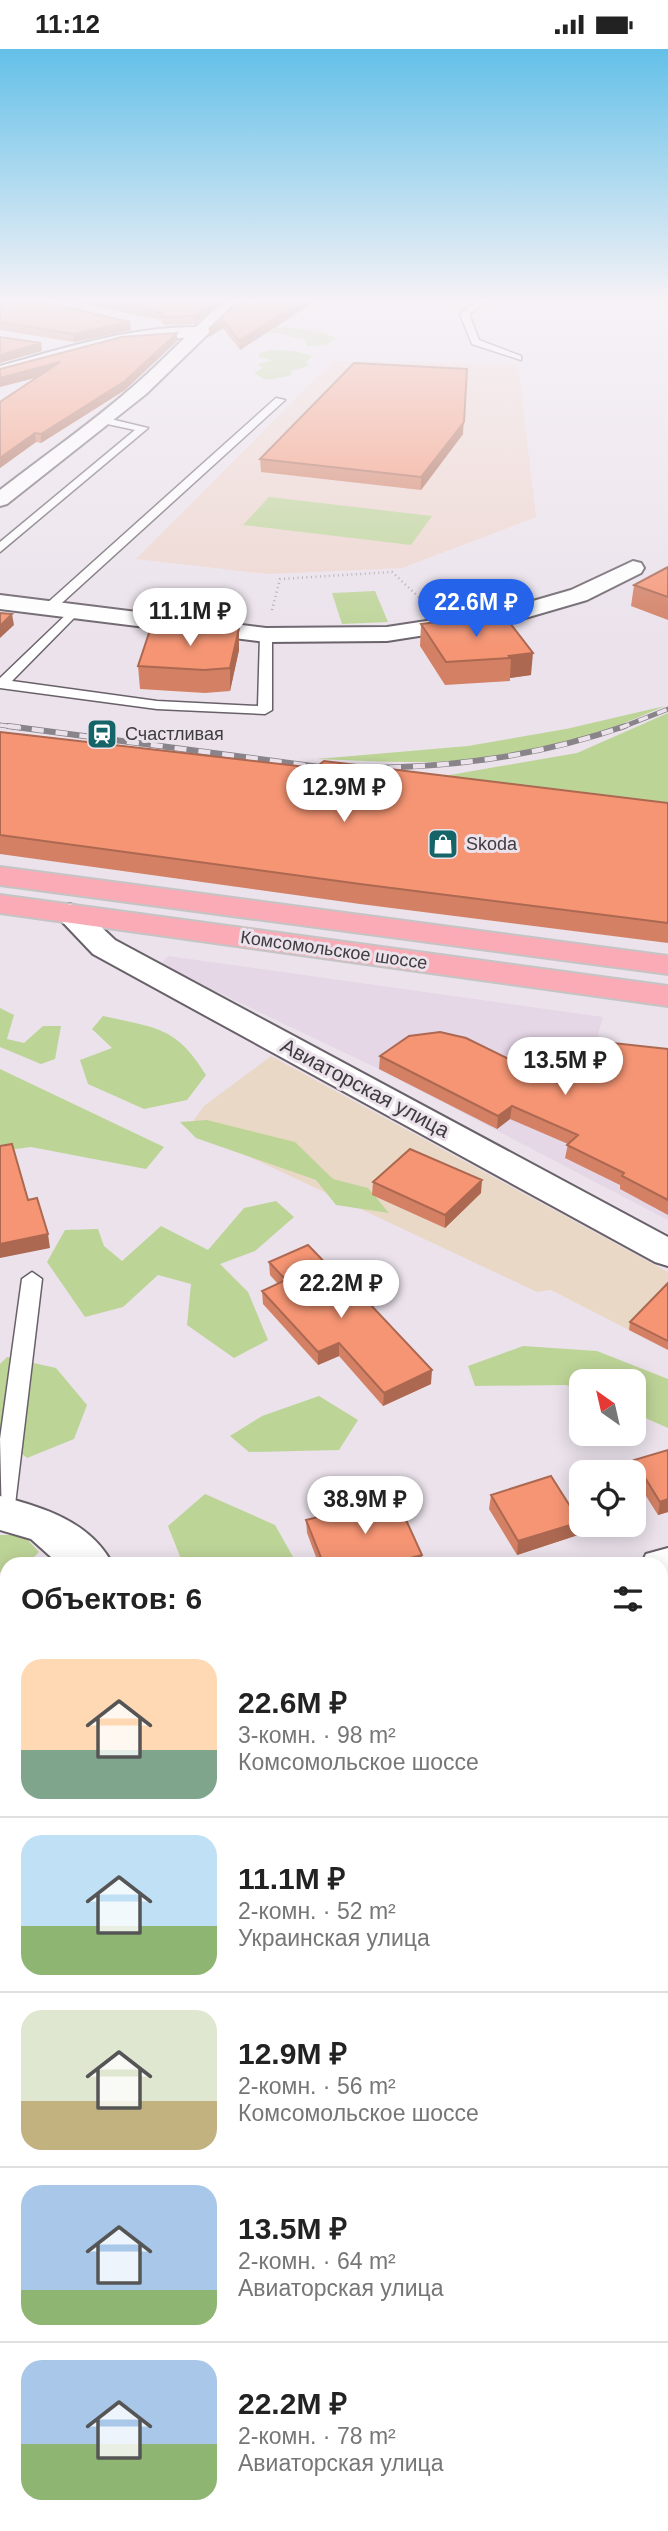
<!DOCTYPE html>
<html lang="ru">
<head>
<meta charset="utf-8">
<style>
	:root { --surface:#fff; --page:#f2f2f2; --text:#222; --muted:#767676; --line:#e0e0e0; --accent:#2563eb }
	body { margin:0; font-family:Helvetica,sans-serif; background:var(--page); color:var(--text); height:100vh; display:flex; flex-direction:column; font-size:26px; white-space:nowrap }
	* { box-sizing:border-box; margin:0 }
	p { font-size:23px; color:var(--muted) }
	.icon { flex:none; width:38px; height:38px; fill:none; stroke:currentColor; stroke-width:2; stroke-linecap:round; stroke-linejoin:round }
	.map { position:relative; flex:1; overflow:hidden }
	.drawer { position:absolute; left:0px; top:1508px; width:668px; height:975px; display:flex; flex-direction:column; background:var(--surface); border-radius:21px 21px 0 0; box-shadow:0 4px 18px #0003 }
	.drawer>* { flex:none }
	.needle { width:46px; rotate:326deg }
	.buttons { position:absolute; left:569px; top:1320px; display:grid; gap:14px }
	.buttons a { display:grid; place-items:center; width:77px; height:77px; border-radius:14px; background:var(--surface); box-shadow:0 4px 18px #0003; font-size:35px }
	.price { position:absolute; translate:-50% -60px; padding:0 16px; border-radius:24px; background:#fff; color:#222; font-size:23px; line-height:46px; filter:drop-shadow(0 2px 4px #0008) }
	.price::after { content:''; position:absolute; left:50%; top:42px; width:21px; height:16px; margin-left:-10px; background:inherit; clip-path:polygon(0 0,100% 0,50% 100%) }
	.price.on { background:var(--accent); color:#fff }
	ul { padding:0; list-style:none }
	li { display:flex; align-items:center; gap:21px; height:175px; padding:0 21px }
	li+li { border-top:2px solid var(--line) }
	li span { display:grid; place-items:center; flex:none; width:196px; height:140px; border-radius:21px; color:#555 }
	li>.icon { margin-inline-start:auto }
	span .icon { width:84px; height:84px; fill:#fffc; stroke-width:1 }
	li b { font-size:30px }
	h2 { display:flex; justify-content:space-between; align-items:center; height:84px; padding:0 21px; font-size:30px }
	.status { display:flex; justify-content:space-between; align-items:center; height:49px; padding:0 35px; background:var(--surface); direction:ltr }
	.status svg { height:19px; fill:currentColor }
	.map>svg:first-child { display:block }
	.built { fill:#e6d7e7 }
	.industrial { fill:#ead8c7 }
	.education { fill:#eed5ce }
	.green { fill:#bdd497 }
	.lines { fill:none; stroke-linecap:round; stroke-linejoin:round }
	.service-casing { stroke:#696169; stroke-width:3 }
	.minor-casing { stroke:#696169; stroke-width:4 }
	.tertiary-casing { stroke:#696169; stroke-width:4 }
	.primary-casing { stroke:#c5c4c5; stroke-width:4 }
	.path { stroke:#aaa3aa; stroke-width:2.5; stroke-dasharray:1 3.5; stroke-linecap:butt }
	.service { fill:#fff; fill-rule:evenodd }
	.minor { fill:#fff; fill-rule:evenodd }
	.tertiary { fill:#fff; fill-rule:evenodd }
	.primary { fill:#fbabb5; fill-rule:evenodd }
	.rail-far1-casing { stroke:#898489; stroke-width:5 }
	.rail-casing { stroke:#898489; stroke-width:6 }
	.rail-far1 { stroke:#ebe2eb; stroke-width:3.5; stroke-dasharray:10; stroke-linecap:butt }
	.rail { stroke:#ebe2eb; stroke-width:4.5; stroke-dasharray:12; stroke-linecap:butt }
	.wall { fill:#d38064 }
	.shaded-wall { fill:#ac6851 }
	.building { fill:#f59574; stroke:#ac6851; stroke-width:2 }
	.labels { text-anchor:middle; stroke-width:6; stroke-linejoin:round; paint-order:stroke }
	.far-poi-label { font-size:18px; fill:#3f3c3f; stroke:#ebe2eb; text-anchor:start }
	.far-street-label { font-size:18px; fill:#3f3c3f; stroke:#ebe2eb }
	.street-label { font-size:21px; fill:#3f3c3f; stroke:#ebe2eb }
</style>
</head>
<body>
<div class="status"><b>11:12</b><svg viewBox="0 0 49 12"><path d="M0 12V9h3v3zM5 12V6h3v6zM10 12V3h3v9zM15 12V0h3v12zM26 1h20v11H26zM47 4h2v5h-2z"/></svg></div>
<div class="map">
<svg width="668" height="2482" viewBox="0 0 668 2482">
	<rect width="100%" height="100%" fill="#ebe2eb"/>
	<path class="built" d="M168,907l435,61 -10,35 75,6v162l-289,-151 -219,-104z"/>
	<path class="industrial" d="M271,1007l397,216v78l-117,-60 -14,2 -349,-164 16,-22z"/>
	<path class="education" d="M333,312l185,3 18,153 -134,51 -134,6 -132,-15z"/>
	<path class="green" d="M230,277c24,0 88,0 106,12l-10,7 -20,1 -1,-7c-11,0 -18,-5 -28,-6 -18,-1 -39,2 -56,-6z
		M270,301l25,1 17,5 -6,6 2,4 -15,4 -4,6 -23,4 -12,-7 9,-5 -5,-4 15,-4 -14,-3v-4z
		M269,448l163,19 -21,29 -168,-20z
		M375,542l13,31 -46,2 -10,-31z
		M665,657c-38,16 -76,33 -116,42 -77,19 -154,14 -232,11l151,-13 98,-17z
		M668,664v90l-224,-27 133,-23z
		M0,959l14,7 -7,24 17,4 19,-17h18l-6,33 -14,5 -41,-17z
		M103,967c53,12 73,10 103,59l-19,25 -43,9 -56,-25 -8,-24 32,-12 -20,-19z
		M0,1020l164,78 -18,22 -115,-22 -31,4z
		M207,1071l88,22 38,37 35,9 21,25 -53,-8 -20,-25 -120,-42 -16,-16z
		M276,1152l18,16 -39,34 -35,13 28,28 20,48 -34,18 -47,-33 4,-41 -33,-9 -35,32 -38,10 -38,-55 18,-32 33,-1 6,17 18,15 39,-35 47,24 36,-42z
		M523,1297l74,5 71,28v49l-34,-15v-32h-53v11l-15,-7 -91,1 -7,-20z
		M7,1308l49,11 31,37 -13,34 -47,19 -27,-25v-69z
		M319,1347l39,24 -19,30 -90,2 -19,-16 32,-20z
		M205,1445l70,31 22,39h-114l-15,-38z
		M0,1486h23l16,17 -12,12 -20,1v6l-7,1z"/>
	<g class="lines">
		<g class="service-casing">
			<path id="service" d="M478,251h10l-19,14 10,26 42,16v4l-49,-16 -12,-30z
				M276,349l9,2 -232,211h-8v-6z
				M102,368l46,11 -148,124v-10l135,-112 -37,-8z
				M74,558l4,1v6l-66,67 145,20 101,5 2,-71 6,-4 6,4v75l-7,4 -108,-5 -157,-21v-10z
				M32,1223l10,7 -28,234 -4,6 -8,3 -2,-83 22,-160z"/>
		</g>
		<g class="minor-casing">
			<path id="minor" d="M197,278l6,1v8l-81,7 -122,33v-10c65,-18 128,-39 197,-39z
				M633,512l8,2 3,5 -3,5 -54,27 -72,21 -128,20 -121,1 -266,-33v-14l266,33 121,-1 118,-18 66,-19z
				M69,855l11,3 35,33 553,297v29l-13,-4 -562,-308 -39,-41 4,-6z
				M0,1447c44,12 90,25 113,69h-53l-29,-26 -31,-9z
				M668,1499v36l-6,1v-20h-21l5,-11z
				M668,1791v48l-6,2v-47z
				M7,2139v60l-7,3v-60z
				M418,2476h66l2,6h-66z"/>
		</g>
		<g class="tertiary-casing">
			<path id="tertiary" d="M226,251h17l-97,94 -139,110 -7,2v-16c45,-35 93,-68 136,-106 31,-27 58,-58 90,-84z"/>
		</g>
		<g class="primary-casing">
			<path id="primary" d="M0,818l668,89v18l-668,-89z
				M0,846l668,91v20l-668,-93z"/>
		</g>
		<path class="path" d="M272,561l8,-31 112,-7 31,29"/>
		<use href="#service" class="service"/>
		<use href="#minor" class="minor"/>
		<use href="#tertiary" class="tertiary"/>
		<use href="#primary" class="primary"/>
		<g class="rail-far1-casing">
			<path id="rail-far1" d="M0,676l21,3
				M620,679l48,-19"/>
		</g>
		<g class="rail-casing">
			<path id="rail" d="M8,677l327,43
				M365,719c90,-1 174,-12 260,-42"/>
		</g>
		<use href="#rail-far1" class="rail-far1"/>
		<use href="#rail" class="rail"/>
	</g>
	<path class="wall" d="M0,251l130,22 1,8 -57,12 -74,-12z
		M64,251h158l-27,24 -31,1 -3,-5z
		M239,251h78l-77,50 -17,-22 -14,9v-8z
		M177,284v8l-52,49 -84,53 -5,-1 -36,26v-66l38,-25 -38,10v-18z
		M463,385l-42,56 -160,-18 -1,-13z
		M668,518v53l-37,-14 3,-21z
		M503,565l28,61 -21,3v3l-65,4 -25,-39 1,-22z
		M239,579v22l-9,41 -25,2 -65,-4 -2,-23z
		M0,683l315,36 353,35v140l-308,-39 -360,-50z
		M668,1000v166l-48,-26v-4l-55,-27 3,-14 -58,-25 -13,10 -118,-60 1,-13 182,29z
		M373,1133l108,11 -36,35 -73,-33z
		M269,1213l162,122 -48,22 -44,-50 -21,9 -55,-61 -1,-13 16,-7 -8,-9z
		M668,1234v67l-39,-20 1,-8z
		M634,1411l34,52 -10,3 -24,-38v-5h-2z
		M491,1446l89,27 -2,13 -61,20 -28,-46z
		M306,1471l115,45h-102l-12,-32z
		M668,1894v48l-6,-10v-35z
		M575,2476h69l-15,6h-52z"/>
	<path class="shaded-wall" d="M213,251h9l-27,24 -1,-8z
		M304,251h13l-77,50 -1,-9z
		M223,271v8l-14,9v-8z
		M130,273l1,8 -57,12 -1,-8z
		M177,284v8l-52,49 -84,53v-9z
		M41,294l1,8 -42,12v-8z
		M60,313l1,9 -61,16v-9z
		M467,320l-4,65 -42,56v-13z
		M35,384l1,9 -36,26v-10z
		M12,565l2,11 -14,13v-12z
		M239,579v22l-9,41v-23z
		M533,604l-2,22 -21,3 1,-20 -2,-2z
		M512,1057l-2,13 -13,10 1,-13z
		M482,1131l-1,13 -36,35v-13z
		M48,1185l2,14 -50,10v-14z
		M339,1294v13l-21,9v-13z
		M432,1321l-1,14 -48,22 1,-13z
		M668,1450v13l-10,3 2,-13z
		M580,1473l-2,13 -61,20 1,-14z
		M422,1506l-1,10h-39z
		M7,1614v14l-7,4v-15z
		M668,1628v12l-6,2v-12z
		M668,2460v7l-6,2v-6z
		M237,2476h27l-18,6h-27z
		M626,2476h18l-15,6h-17z"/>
	<path class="building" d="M0,251h34l96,22 -57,12 -73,-12z
		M100,251h113l-19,16 -31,1 -3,-5z
		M239,251h65l-65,41 -16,-21 -14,9z
		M177,284l-52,48 -84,53 -6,-1 -35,25v-56l60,-40 -60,16v-9l122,-32z
		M0,288l41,6 -41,12z
		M354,314l113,6 -3,53 -43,55 -161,-18z
		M668,518v30l-34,-12z
		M0,564l12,1 -12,12z
		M503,565l30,39 -24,3 2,2 -65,4 -25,-38z
		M151,578l88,1 -9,40 -26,2 -66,-4z
		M0,683l315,36 9,-7 344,42v120l-308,-39 -360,-49z
		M440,983l26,6 96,47 42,-43 64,7v151l-46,-24 2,-3 -57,-28 11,-10 -66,-29 -14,10 -118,-60 29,-20z
		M12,1095l16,56 9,-2 11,36 -48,10v-98z
		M410,1100l72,31 -37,35 -72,-33z
		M308,1196l57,59 4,-1 63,67 -48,23 -45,-50 -21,9 -56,-61 24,-11 -17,-18z
		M668,1234v58l-38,-19z
		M668,1401v49l-8,3 -26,-42z
		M551,1427l29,46 -62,19 -27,-46z
		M396,1449l26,57 -40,10h-58l-18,-45z
		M7,1541v73l-7,3v-73z
		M668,1569v59l-6,2v-60z
		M7,1708v91l-7,-24v-65z
		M668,1894v31l-6,-10v-18z
		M662,2397l6,16v47l-6,3z
		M123,2476h114l-18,6h-95z
		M581,2476h45l-14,6h-29z"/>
	<linearGradient id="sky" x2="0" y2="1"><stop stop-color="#63c0e8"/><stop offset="0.42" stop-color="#f6f2f6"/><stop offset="1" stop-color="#f6f2f6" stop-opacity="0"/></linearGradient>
	<rect width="668" height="598" fill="url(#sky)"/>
	<defs>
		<g id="station-square" transform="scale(1.575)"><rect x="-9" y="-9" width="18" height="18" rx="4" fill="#146468" stroke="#ebe2eb"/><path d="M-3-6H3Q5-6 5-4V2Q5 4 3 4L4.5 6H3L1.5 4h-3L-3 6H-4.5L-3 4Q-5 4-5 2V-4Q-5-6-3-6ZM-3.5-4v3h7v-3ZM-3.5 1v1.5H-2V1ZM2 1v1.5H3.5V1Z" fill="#fff"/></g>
		<g id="shop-square" transform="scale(1.575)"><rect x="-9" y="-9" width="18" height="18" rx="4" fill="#146468" stroke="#ebe2eb"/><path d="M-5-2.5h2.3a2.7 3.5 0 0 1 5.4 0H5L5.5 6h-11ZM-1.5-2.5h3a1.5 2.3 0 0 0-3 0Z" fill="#fff"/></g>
	</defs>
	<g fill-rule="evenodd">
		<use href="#station-square" x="102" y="685"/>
		<use href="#shop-square" x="443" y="795"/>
	</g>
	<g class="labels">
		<g class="far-poi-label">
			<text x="125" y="691">Счастливая</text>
			<text x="466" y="801">Skoda</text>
		</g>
		<g class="far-street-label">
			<text transform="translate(334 901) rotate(8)" y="6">Комсомольское шоссе</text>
		</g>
		<g class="street-label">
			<text transform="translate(365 1039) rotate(28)" y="7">Авиаторская улица</text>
		</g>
	</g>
</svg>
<div class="buttons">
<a><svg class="needle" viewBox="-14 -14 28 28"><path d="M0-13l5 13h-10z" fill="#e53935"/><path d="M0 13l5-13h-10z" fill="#767676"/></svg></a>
<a><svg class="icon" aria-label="locate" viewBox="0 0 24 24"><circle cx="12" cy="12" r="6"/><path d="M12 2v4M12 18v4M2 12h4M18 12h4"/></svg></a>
</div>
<b class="price on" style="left:476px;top:590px">22.6M ₽</b>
<b class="price" style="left:190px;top:599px">11.1M ₽</b>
<b class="price" style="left:344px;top:775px">12.9M ₽</b>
<b class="price" style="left:565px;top:1048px">13.5M ₽</b>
<b class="price" style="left:341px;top:1271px">22.2M ₽</b>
<b class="price" style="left:365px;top:1487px">38.9M ₽</b>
<section class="drawer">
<h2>Объектов: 6<svg class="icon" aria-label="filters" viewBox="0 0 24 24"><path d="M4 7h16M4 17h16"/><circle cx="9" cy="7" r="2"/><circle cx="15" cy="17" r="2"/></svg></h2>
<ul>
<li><span style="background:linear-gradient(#ffd9b3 65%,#7fa58c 0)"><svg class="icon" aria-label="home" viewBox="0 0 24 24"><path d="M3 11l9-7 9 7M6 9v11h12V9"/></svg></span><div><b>22.6M ₽</b><p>3-комн. · 98 m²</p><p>Комсомольское шоссе</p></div></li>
<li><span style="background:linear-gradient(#bfe0f5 65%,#8fb573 0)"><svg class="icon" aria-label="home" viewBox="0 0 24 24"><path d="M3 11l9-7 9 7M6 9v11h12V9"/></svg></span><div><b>11.1M ₽</b><p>2-комн. · 52 m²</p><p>Украинская улица</p></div></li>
<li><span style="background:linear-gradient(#dfe7d0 65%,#c2b280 0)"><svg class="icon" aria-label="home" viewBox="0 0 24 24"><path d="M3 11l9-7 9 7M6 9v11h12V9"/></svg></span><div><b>12.9M ₽</b><p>2-комн. · 56 m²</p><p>Комсомольское шоссе</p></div></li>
<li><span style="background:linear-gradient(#a9c7e8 75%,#8fb573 0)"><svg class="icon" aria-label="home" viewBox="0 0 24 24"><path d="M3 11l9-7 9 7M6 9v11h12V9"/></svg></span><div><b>13.5M ₽</b><p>2-комн. · 64 m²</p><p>Авиаторская улица</p></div></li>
<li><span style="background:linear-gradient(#a9c7e8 60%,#8fb573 0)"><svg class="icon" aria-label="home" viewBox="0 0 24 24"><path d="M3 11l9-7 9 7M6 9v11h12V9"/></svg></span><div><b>22.2M ₽</b><p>2-комн. · 78 m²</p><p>Авиаторская улица</p></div></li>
</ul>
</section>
</div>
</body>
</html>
